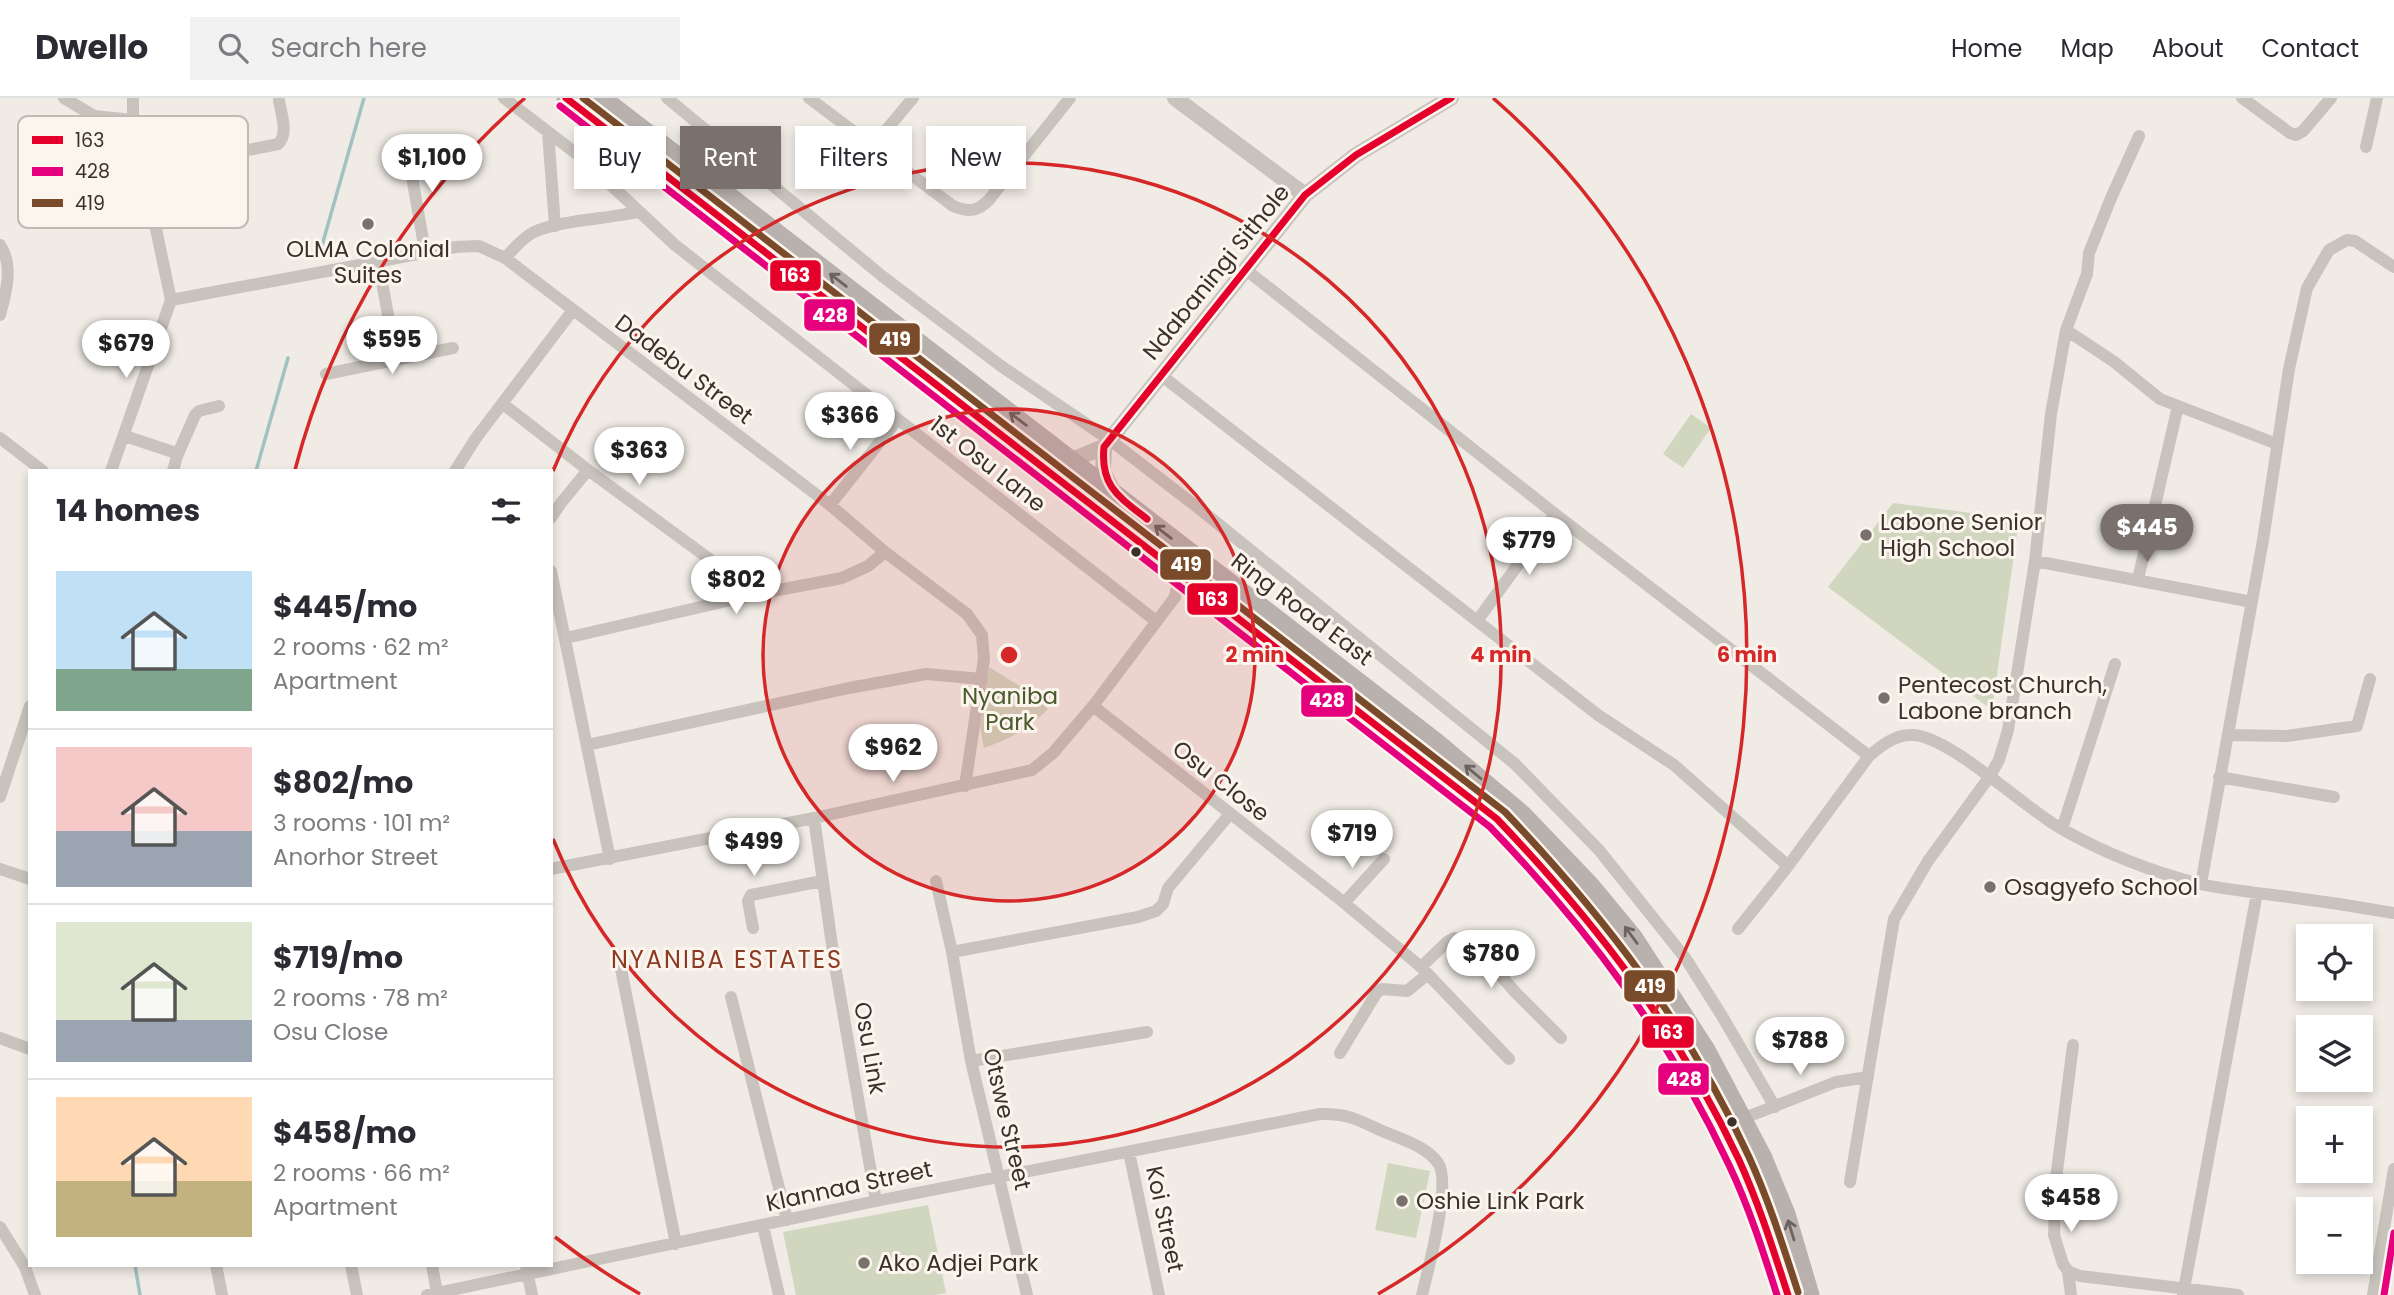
<!DOCTYPE html>
<html lang="en">
<head>
<meta charset="utf-8">
<style>
	:root { --surface:#fff; --page:#f2f2f3; --text:#2b2b33; --muted:#7c7c81; --line:#e1e1e2; --accent:#7a716c }
	body { margin:0; font-family:Poppins,sans-serif; background:var(--page); color:var(--text); height:100vh; display:flex; flex-direction:column; font-size:26px; white-space:nowrap }
	* { box-sizing:border-box; margin:0 }
	p { font-size:23px; color:var(--muted) }
	.icon { flex:none; width:38px; height:38px; fill:none; stroke:currentColor; stroke-width:2; stroke-linecap:round; stroke-linejoin:round }
	.map { position:relative; flex:1; overflow:hidden }
	.panel { position:absolute; left:28px; top:371px; width:525px; height:798px; display:flex; flex-direction:column; background:var(--surface); border-radius:0px; box-shadow:0 4px 10px #0003 }
	.panel>* { flex:none }
	.hud { position:absolute; left:574px; top:28px; width:665px; height:63px; display:flex; gap:14px }
	.fabs { position:absolute; left:2296px; top:826px; display:grid; gap:14px }
	.fabs a { display:grid; place-items:center; width:77px; height:77px; border-radius:0px; background:var(--surface); box-shadow:0 4px 10px #0003; font-size:35px }
	.price { position:absolute; translate:-50% -60px; padding:0 16px; border-radius:24px; background:#fff; color:#222; font-size:23px; line-height:46px; filter:drop-shadow(0 2px 4px #0008) }
	.price::after { content:''; position:absolute; left:50%; top:42px; width:21px; height:16px; margin-left:-10px; background:inherit; clip-path:polygon(0 0,100% 0,50% 100%) }
	.price.current { background:var(--accent); color:#fff }
	ul { padding:0; list-style:none }
	li { display:flex; align-items:center; gap:21px; height:175px; padding:0 28px }
	li+li { border-top:2px solid var(--line) }
	li span { display:grid; place-items:center; flex:none; width:196px; height:140px; border-radius:0px; color:#555 }
	li>.icon { margin-inline-start:auto }
	span .icon { width:84px; height:84px; fill:#fffc; stroke-width:1 }
	li b { font-size:30px }
	h2 { display:flex; justify-content:space-between; align-items:center; height:84px; padding:0 28px; font-size:30px }
	.pill { padding:0 24px; border-radius:0px; background:var(--surface); box-shadow:0 4px 10px #0003; font-size:24px; line-height:63px }
	.pill.current { background:var(--accent); color:#fff }
	header { display:flex; align-items:center; gap:42px; box-sizing:border-box; height:98px; padding:0 35px; background:var(--surface); border-bottom:2px solid var(--line) }
	header strong { font-size:33px }
	nav { display:flex; gap:38px; margin-inline-start:auto; font-size:24px }
	.search { width:490px; height:63px; background:var(--page); display:flex; align-items:center; gap:18px; box-sizing:border-box; padding:0 24px; border-radius:0px; color:var(--muted); font-size:26px }
	.map>svg:first-child { display:block }
	.green { fill:#d1d6bf }
	.lines { fill:none; stroke-linecap:round; stroke-linejoin:round }
	.stream { stroke:#a1c2c1; stroke-width:3.5 }
	.minor { stroke:#c9c3be; stroke-width:12 }
	.tertiary { stroke:#c9c3be; stroke-width:16 }
	.primary { stroke:#b8b1ad; stroke-width:19 }
	.bus-1-casing { stroke:#fbf5ee; stroke-width:12 }
	.bus-2-casing { stroke:#fbf5ee; stroke-width:12 }
	.bus-3-casing { stroke:#fbf5ee; stroke-width:12 }
	.bus-1 { stroke:#e4002b; stroke-width:7 }
	.bus-2 { stroke:#e5007d; stroke-width:7 }
	.bus-3 { stroke:#7a4b2a; stroke-width:7 }
	.oneway { stroke:#6d645f }
	.ring { fill:none; stroke:#d62828; stroke-width:3.5 }
	.poi-dot { fill:#7a716c; stroke:#fbf5ee; stroke-width:2.5 }
	.bus-dot { fill:#3b302b; stroke:#fbf5ee; stroke-width:2.5 }
	.labels { text-anchor:middle; stroke-width:6; stroke-linejoin:round; paint-order:stroke }
	.poi-label { font-size:23px; fill:#3b302b; stroke:#fbf5ee; text-anchor:start }
	.street-label { font-size:23px; fill:#3b302b; stroke:#fbf5ee }
	.park-label { font-size:23px; fill:#4a5a2e; stroke:#fbf5ee }
	.neighbourhood-label { font-size:24px; letter-spacing:2px; fill:#8c3b22; stroke:#fbf5ee }
	.key { fill:#fbf5ee; stroke:#c1bab4; stroke-width:2 }
	.key-label { font-size:19px; fill:#3b302b }
	.centre { fill:#d62828; stroke:#fbf5ee; stroke-width:3.5 }
	.ring-label { font-size:21px; text-anchor:middle; font-weight:bold; fill:#d62828; stroke:#fbf5ee; stroke-width:6; stroke-linejoin:round; paint-order:stroke }
	.line-badge { stroke:#fbf5ee; stroke-width:2.5 }
	.badge-label { font-size:19px; text-anchor:middle; font-weight:bold; fill:#fff }
</style>
</head>
<body>
<header>
<strong>Dwello</strong>
<div class="search"><svg class="icon" aria-label="search" viewBox="0 0 24 24"><circle cx="10" cy="10" r="6"/><path d="M15 15l6 6"/></svg>Search here</div>
<nav><a>Home</a><a>Map</a><a>About</a><a>Contact</a></nav>
</header>
<div class="map">
<svg width="2394" height="1197" viewBox="0 0 2394 1197">
	<rect width="100%" height="100%" fill="#f0ebe5"/>
	<path class="green" d="M1691,316l20,14 -28,40 -20,-14z
		M1893,405l126,16 -27,191 -164,-123z
		M989,569l42,26 17,16c-18,19 -40,31 -64,39l-4,-21z
		M1388,1065l42,8 -14,67 -41,-8z
		M928,1107l18,88 -11,2h-139l-13,-63z"/>
	<g class="lines">
		<path class="stream" d="M321,151l43,-151
			M256,373l32,-113
			M135,1167l5,30"/>
		<path class="minor" d="M64,0l30,18 39,4
			M504,0l78,60 93,87 481,376
			M667,0l215,178 119,90 109,74 91,70 314,254 84,86 87,109 36,57 53,91
			M809,0l144,108c15,6 23,6 35,-5l82,-103
			M2242,0l48,35 6,2 7,-4 28,-33
			M548,34l7,94
			M406,45l19,108
			M872,49l41,-49
			M2366,49l11,-49
			M144,73l134,-27c11,-10 3,-30 1,-44
			M0,147c14,20 6,48 0,70
			M505,160c9,-9 17,-20 29,-26 27,-12 73,-13 103,-20
			M378,163l18,97
			M1245,171l310,245 314,242c12,-10 25,-21 42,-21 37,-1 114,74 151,94 42,24 91,43 138,55 24,5 49,8 73,11 41,5 81,11 121,18
			M171,202l285,-53 23,-1 26,12 325,247 55,47 82,62 15,21 2,24 -19,127
			M2066,232l47,31 47,38 117,45
			M326,276l127,-26
			M1162,278l436,339 76,50 114,101
			M503,306l85,66 169,124
			M125,338l48,16 4,4 -4,15
			M0,340l43,33
			M177,358l18,-41 4,-4 20,-5
			M111,373l60,-171 -38,-180v-22
			M455,373l21,-33 97,-128
			M830,407l67,-85
			M551,420l10,-15 27,-33
			M2035,463l217,41
			M551,473l59,288
			M2138,481l40,-173
			M1477,523l78,-107
			M566,540l191,-44 85,-16 26,-12 17,-14
			M1093,608l244,191 84,70 88,92
			M2228,637l59,1 70,-10 13,-47
			M587,647l262,-57 77,-14 56,5
			M2219,679l115,20
			M0,699l30,-91
			M814,720l21,148 41,235
			M2062,731l53,-165
			M0,771l30,10
			M551,771l263,-51 218,-48 21,-17 40,-47 82,-109 4,-24
			M936,783l16,71 19,109 56,234
			M2201,786l62,-344 26,-171 18,-81 22,-38 18,-10 8,1 39,26
			M1344,805l40,-44
			M753,830l-5,-27 3,-6 71,-14
			M1738,831l50,-63 81,-110
			M952,854l186,-35 18,-6 7,-7 5,-16 61,-73
			M619,861l57,285
			M1421,869l26,-25 7,-4 18,5 44,50 45,45
			M731,899l56,223
			M0,940l30,11
			M2073,947l-17,134 -2,56 9,29 5,7 12,5 158,19
			M1340,955l37,-61 5,-3 25,2 21,-17
			M971,963l176,-29
			M1742,1021l94,-37 32,-5
			M1129,1054l30,143
			M1850,1084l44,-263 34,-58 62,-85 9,-16 9,-30 27,-169 16,-147 15,-84 21,-56 2,-21 22,-55 28,-62
			M763,1128l16,69
			M0,1129l25,40 10,28
			M216,1167l6,30
			M351,1167l6,30
			M432,1167l5,28
			M526,1168l6,29
			M2068,1173l3,24
			M427,1197l449,-94 444,-87c30,-1 41,8 67,19 17,7 40,14 51,30 14,19 -10,107 -16,132
			M2183,1197l74,-402
			M2373,1197l21,-126"/>
		<path class="tertiary" d="M1175,0l130,97
			M1104,349l-1,25 10,19
			M1072,362l32,-13 201,-252 51,-40 95,-57"/>
		<path class="primary" d="M566,0l931,721c134,133 240,294 291,476
			M602,0l834,644 87,73 67,70 43,52 73,113 57,108 23,56 24,81"/>
		<g class="bus-1-casing">
			<path id="bus-1" d="M566,0l931,721c100,105 180,209 242,341 20,44 34,89 49,135
				M1147,421c-28,-22 -47,-33 -43,-72l201,-252 51,-40 95,-57"/>
		</g>
		<g class="bus-2-casing">
			<path id="bus-2" d="M560,8l930,721c98,102 179,209 239,338 20,42 34,86 48,130
				M2384,1197l10,-62"/>
		</g>
		<g class="bus-3-casing">
			<path id="bus-3" d="M583,0l922,714c98,103 184,214 244,345 20,44 34,89 49,135"/>
		</g>
		<use href="#bus-1" class="bus-1"/>
		<use href="#bus-2" class="bus-2"/>
		<use href="#bus-3" class="bus-3"/>
	</g>
	<defs><path id="oneway-shaft" d="M-6 0H5M1.5-3L5.5 0L1.5 3" fill="none" stroke-width="1.6" stroke-linecap="round" stroke-linejoin="round" transform="scale(1.75)"/></defs>
	<g class="oneway">
		<use href="#oneway-shaft" transform="translate(838 182) rotate(-142)"/>
		<use href="#oneway-shaft" transform="translate(1018 321) rotate(-143)"/>
		<use href="#oneway-shaft" transform="translate(1163 434) rotate(-142)"/>
		<use href="#oneway-shaft" transform="translate(1473 674) rotate(-140)"/>
		<use href="#oneway-shaft" transform="translate(1631 837) rotate(-126)"/>
		<use href="#oneway-shaft" transform="translate(1791 1132) rotate(-107)"/>
	</g>
	<circle cx="1009" cy="557" r="246" fill="#d62828" fill-opacity=".12"/>
	<g class="ring">
		<circle cx="1009" cy="557" r="246"/>
		<path d="M553 373A492 492 0 1 1 553 741"/>
		<path d="M640 1196A738 738 0 0 1 555 1139M295 372A738 738 0 0 1 525 0M1493 0A738 738 0 0 1 1378 1196"/>
	</g>
	<g class="poi-dot">
		<circle cx="368" cy="126" r="7"/>
		<circle cx="1866" cy="437" r="7"/>
		<circle cx="1884" cy="600" r="7"/>
		<circle cx="1990" cy="789" r="7"/>
		<circle cx="1402" cy="1103" r="7"/>
		<circle cx="864" cy="1165" r="7"/>
	</g>
	<g class="bus-dot">
		<circle cx="1136" cy="454" r="6"/>
		<circle cx="1732" cy="1024" r="6"/>
	</g>
	<g class="labels">
		<g class="poi-label">
			<text x="368" y="159" text-anchor="middle">OLMA Colonial<tspan x="368" dy="26">Suites</tspan></text>
			<text x="1880" y="432">Labone Senior<tspan x="1880" dy="26">High School</tspan></text>
			<text x="1898" y="595">Pentecost Church,<tspan x="1898" dy="26">Labone branch</tspan></text>
			<text x="2004" y="797">Osagyefo School</text>
			<text x="1416" y="1111">Oshie Link Park</text>
			<text x="878" y="1173">Ako Adjei Park</text>
		</g>
		<g class="street-label">
			<text transform="translate(1216 174) rotate(-51)" y="8">Ndabaningi Sithole</text>
			<text transform="translate(684 271) rotate(37)" y="8">Dadebu Street</text>
			<text transform="translate(988 366) rotate(38)" y="8">1st Osu Lane</text>
			<text transform="translate(1302 511) rotate(37)" y="8">Ring Road East</text>
			<text transform="translate(1221 683) rotate(38)" y="8">Osu Close</text>
			<text transform="translate(870 950) rotate(80)" y="8">Osu Link</text>
			<text transform="translate(1007 1021) rotate(77)" y="8">Otswe Street</text>
			<text transform="translate(849 1088) rotate(-12)" y="8">Klannaa Street</text>
			<text transform="translate(1165 1121) rotate(78)" y="8">Koi Street</text>
		</g>
		<g class="park-label">
			<text x="1010" y="606">Nyaniba<tspan x="1010" dy="26">Park</tspan></text>
		</g>
		<g class="neighbourhood-label">
			<text x="727" y="870">NYANIBA ESTATES</text>
		</g>
	</g>
	<rect x="18" y="18" width="230" height="112" rx="10" class="key"/>
	<rect x="32" y="38" width="31" height="8" fill="#e4002b"/>
	<rect x="32" y="69" width="31" height="9" fill="#e5007d"/>
	<rect x="32" y="101" width="31" height="8" fill="#7a4b2a"/>
	<g class="key-label">
		<text x="75" y="49">163</text>
		<text x="75" y="80">428</text>
		<text x="75" y="112">419</text>
	</g>
	<circle cx="1009" cy="557" r="10" class="centre"/>
	<g class="ring-label">
		<text x="1255" y="564">2 min</text>
		<text x="1501" y="564">4 min</text>
		<text x="1747" y="564">6 min</text>
	</g>
	<g class="line-badge">
		<rect x="769" y="161" width="53" height="33" rx="7" fill="#e4002b"/>
		<rect x="803" y="200" width="53" height="34" rx="7" fill="#e5007d"/>
		<rect x="868" y="224" width="53" height="34" rx="7" fill="#7a4b2a"/>
		<rect x="1159" y="450" width="53" height="33" rx="7" fill="#7a4b2a"/>
		<rect x="1186" y="484" width="53" height="34" rx="7" fill="#e4002b"/>
		<rect x="1300" y="586" width="54" height="34" rx="7" fill="#e5007d"/>
		<rect x="1623" y="871" width="53" height="34" rx="7" fill="#7a4b2a"/>
		<rect x="1641" y="917" width="54" height="34" rx="7" fill="#e4002b"/>
		<rect x="1657" y="964" width="53" height="34" rx="7" fill="#e5007d"/>
	</g>
	<g class="badge-label">
		<text x="795" y="184">163</text>
		<text x="830" y="224">428</text>
		<text x="895" y="248">419</text>
		<text x="1186" y="473">419</text>
		<text x="1213" y="508">163</text>
		<text x="1327" y="609">428</text>
		<text x="1650" y="895">419</text>
		<text x="1668" y="941">163</text>
		<text x="1684" y="988">428</text>
	</g>
</svg>
<div class="fabs">
<a><svg class="icon" aria-label="locate" viewBox="0 0 24 24"><circle cx="12" cy="12" r="6"/><path d="M12 2v4M12 18v4M2 12h4M18 12h4"/></svg></a>
<a><svg class="icon" aria-label="layers" viewBox="0 0 24 24"><path d="M12 4l9 5-9 5-9-5zM3 14l9 5 9-5"/></svg></a>
<a>+</a>
<a>−</a>
</div>
<b class="price" style="left:432px;top:96px">$1,100</b>
<b class="price" style="left:392px;top:278px">$595</b>
<b class="price" style="left:126px;top:282px">$679</b>
<b class="price" style="left:850px;top:354px">$366</b>
<b class="price" style="left:639px;top:389px">$363</b>
<b class="price current" style="left:2147px;top:466px">$445</b>
<b class="price" style="left:1529px;top:479px">$779</b>
<b class="price" style="left:736px;top:518px">$802</b>
<b class="price" style="left:893px;top:686px">$962</b>
<b class="price" style="left:1352px;top:772px">$719</b>
<b class="price" style="left:754px;top:780px">$499</b>
<b class="price" style="left:1491px;top:892px">$780</b>
<b class="price" style="left:1800px;top:979px">$788</b>
<b class="price" style="left:2071px;top:1136px">$458</b>
<div class="hud">
<a class="pill">Buy</a>
<a class="pill current">Rent</a>
<a class="pill">Filters</a>
<a class="pill">New</a>
</div>
<section class="panel">
<h2>14 homes<svg class="icon" aria-label="filters" viewBox="0 0 24 24"><path d="M4 7h16M4 17h16"/><circle cx="9" cy="7" r="2"/><circle cx="15" cy="17" r="2"/></svg></h2>
<ul>
<li><span style="background:linear-gradient(#bfe0f5 70%,#7fa58c 0)"><svg class="icon" aria-label="home" viewBox="0 0 24 24"><path d="M3 11l9-7 9 7M6 9v11h12V9"/></svg></span><div><b>$445/mo</b><p>2 rooms · 62 m²</p><p>Apartment</p></div></li>
<li><span style="background:linear-gradient(#f6c9c9 60%,#9aa5b1 0)"><svg class="icon" aria-label="home" viewBox="0 0 24 24"><path d="M3 11l9-7 9 7M6 9v11h12V9"/></svg></span><div><b>$802/mo</b><p>3 rooms · 101 m²</p><p>Anorhor Street</p></div></li>
<li><span style="background:linear-gradient(#dfe7d0 70%,#9aa5b1 0)"><svg class="icon" aria-label="home" viewBox="0 0 24 24"><path d="M3 11l9-7 9 7M6 9v11h12V9"/></svg></span><div><b>$719/mo</b><p>2 rooms · 78 m²</p><p>Osu Close</p></div></li>
<li><span style="background:linear-gradient(#ffd9b3 60%,#c2b280 0)"><svg class="icon" aria-label="home" viewBox="0 0 24 24"><path d="M3 11l9-7 9 7M6 9v11h12V9"/></svg></span><div><b>$458/mo</b><p>2 rooms · 66 m²</p><p>Apartment</p></div></li>
</ul>
</section>
</div>
</body>
</html>
